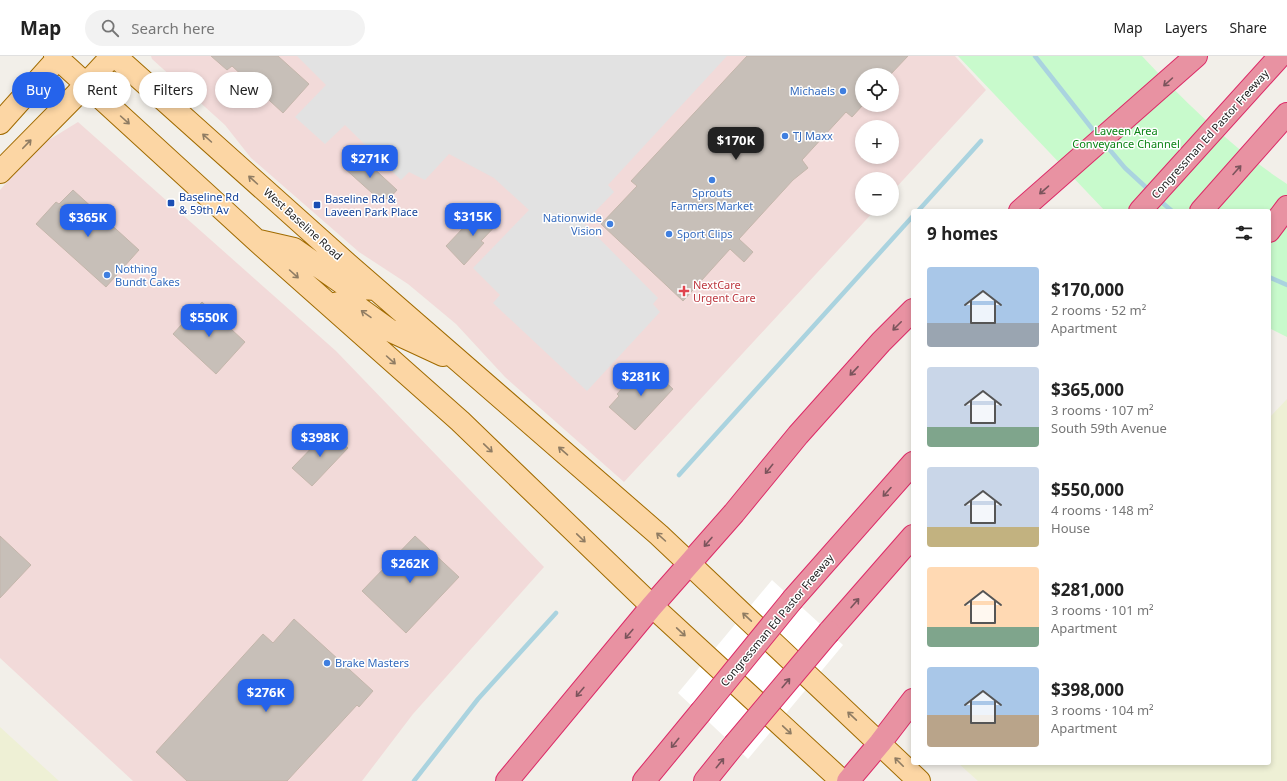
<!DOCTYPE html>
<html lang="en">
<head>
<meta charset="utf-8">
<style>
	:root { --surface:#fff; --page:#f2f2f2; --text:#222; --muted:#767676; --line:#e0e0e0; --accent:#2563eb }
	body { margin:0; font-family:"Noto Sans",sans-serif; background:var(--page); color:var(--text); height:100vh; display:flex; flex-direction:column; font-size:15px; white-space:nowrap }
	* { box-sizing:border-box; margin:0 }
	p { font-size:13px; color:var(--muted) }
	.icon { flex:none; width:22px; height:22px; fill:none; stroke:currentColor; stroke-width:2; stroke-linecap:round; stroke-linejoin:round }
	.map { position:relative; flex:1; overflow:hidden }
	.drawer { position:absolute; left:911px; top:153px; width:360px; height:556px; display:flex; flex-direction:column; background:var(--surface); border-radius:4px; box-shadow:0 2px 6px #0003 }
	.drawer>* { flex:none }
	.guide { position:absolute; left:12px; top:16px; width:380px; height:36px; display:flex; gap:8px }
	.buttons { position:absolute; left:855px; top:12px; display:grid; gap:8px }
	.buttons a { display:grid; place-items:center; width:44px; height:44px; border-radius:50%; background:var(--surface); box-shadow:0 2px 6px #0003; font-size:20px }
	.price { position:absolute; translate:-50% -34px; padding:0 9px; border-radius:8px; background:var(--accent); color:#fff; font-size:13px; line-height:26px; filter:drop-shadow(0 1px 2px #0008) }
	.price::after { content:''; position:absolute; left:50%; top:24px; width:12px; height:9px; margin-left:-6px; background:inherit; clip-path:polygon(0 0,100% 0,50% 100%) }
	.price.current { background:#222; color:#fff }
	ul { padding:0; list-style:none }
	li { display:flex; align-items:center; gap:12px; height:100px; padding:0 16px }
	li span { display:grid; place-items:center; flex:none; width:112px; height:80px; border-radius:4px; color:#555 }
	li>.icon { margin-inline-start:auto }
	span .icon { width:48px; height:48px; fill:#fffc; stroke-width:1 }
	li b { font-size:17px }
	h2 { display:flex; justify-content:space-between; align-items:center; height:48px; padding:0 16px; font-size:17px }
	.tag { padding:0 14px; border-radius:18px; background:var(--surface); box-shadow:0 2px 6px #0003; font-size:14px; line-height:36px }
	.tag.current { background:var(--accent); color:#fff }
	header { display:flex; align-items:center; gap:24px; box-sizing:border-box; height:56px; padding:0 20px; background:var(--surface); border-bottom:1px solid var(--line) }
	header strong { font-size:19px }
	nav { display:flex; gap:22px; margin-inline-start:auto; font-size:14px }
	.search { width:280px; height:36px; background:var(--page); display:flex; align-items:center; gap:10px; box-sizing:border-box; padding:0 14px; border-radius:22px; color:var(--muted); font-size:15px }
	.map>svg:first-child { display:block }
	.commercial { fill:#f2dad9; fill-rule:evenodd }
	.farmland { fill:#eef0d5 }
	.park { fill:#c8facc }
	.parking { fill:#e2e2e2 }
	.pier { fill:#fff }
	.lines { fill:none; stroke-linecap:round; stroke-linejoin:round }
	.stream { stroke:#aad3df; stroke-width:4.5 }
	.building { fill:#c7bfb8; stroke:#c4b6ab }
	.major-casing { stroke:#a06b00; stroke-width:24 }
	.highway-casing { stroke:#dc2a67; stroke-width:24 }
	.major { stroke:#fcd6a4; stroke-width:22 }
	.highway { stroke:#e892a2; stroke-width:22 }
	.highway-bridge-casing { stroke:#dc2a67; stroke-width:24; stroke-linecap:butt }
	.highway-bridge { stroke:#e892a2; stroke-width:22 }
	.oneway { stroke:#7b545c }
	.oneway2 { stroke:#8f7c63 }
	.shop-dot { fill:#3f7fe0; stroke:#fff; stroke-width:1.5 }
	.transit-dot { fill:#1a4fb4; stroke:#fff; stroke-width:1.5 }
	.health-dot { fill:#e0444e; stroke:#fff; stroke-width:1.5 }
	.labels { text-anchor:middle; stroke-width:3; stroke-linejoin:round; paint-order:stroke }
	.shop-label { font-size:11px; fill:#366cbe; stroke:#fff; text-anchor:start }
	.park-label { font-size:11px; fill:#0c8416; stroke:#fff }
	.street-label { font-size:11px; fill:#222; stroke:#fff }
	.transit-label { font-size:11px; fill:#164399; stroke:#fff; text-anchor:start }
	.health-label { font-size:11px; fill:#be3a42; stroke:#fff; text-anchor:start }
</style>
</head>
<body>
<header>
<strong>Map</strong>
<div class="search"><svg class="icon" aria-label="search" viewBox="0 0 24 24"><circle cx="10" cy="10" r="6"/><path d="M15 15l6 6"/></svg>Search here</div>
<nav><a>Map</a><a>Layers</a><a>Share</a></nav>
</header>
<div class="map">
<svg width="1287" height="725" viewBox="0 0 1287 725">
	<rect width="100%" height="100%" fill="#f2efe9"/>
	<path class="commercial" d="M151,0h804l31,34 -94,102v-13h-30v30h14l-252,273 -119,-105 -49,-53 -48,-40 -49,-32 -108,-94 -26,-33 -73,-66zM862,19h30v30h-30zM862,71h30v30h-30z
		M78,66l258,229 208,216 -131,147 -51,67h-229l-133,-123v-468l39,-44z"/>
	<path class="farmland" d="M1287,343v382h-309l-20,-18h311v-345z
		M0,671l59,54h-59z"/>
	<path class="park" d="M958,0h184c45,48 90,92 145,128v153l-18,-9v-117h-164z"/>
	<path class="parking" d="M297,0h430l-119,129 6,7 -30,31 74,75 -5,6 7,8 -73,79 -94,-88 7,-8 -27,-27 56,-58 -35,-32 -45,-24 -24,26 -16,-8 -8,8 -56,-55 -20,19 -30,-27 31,-32z"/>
	<path class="pier" d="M772,524l71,65 -95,114 -70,-66z"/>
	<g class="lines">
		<path class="stream" d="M1035,0l62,79
			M1104,87l21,25 25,23
			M1158,143l14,12
			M918,155l63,-70
			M1269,221l18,8
			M679,419l234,-259
			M414,725l64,-82 78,-86"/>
	</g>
	<path class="building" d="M211,0h67l31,28 -26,29 -51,-47 -5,4z
		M747,0h161l-18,19h-28v31l-10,11 -6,-5 -44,48 6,8 -15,12 -54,59 14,13 -9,10 -14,-13 -47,52 -82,-77 36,-38 -6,-5z
		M355,98l12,11 2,-1 28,26 -9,10 -2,-2 -4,4 -39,-35z
		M73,134l66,60 -33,37 -70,-63 20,-22 3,2z
		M487,152l14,12 -20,21 3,2 -20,22 -18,-19 19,-20 3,3z
		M202,246l43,40 -29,32 -43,-40z
		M647,309l26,24 -38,41 -26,-23 10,-11 -2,-2 19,-21 3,2z
		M329,374l19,18 -36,38 -20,-18z
		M0,480l31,29 -31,33z
		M415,480l44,41 -53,56 -44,-42z
		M294,563l79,72 -14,16 -2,-2 -70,76h-100l-31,-29 107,-118 10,9z"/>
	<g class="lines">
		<g class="major-casing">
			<path id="major" d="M55,0l201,184 204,181 192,185 190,175
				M115,0l230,206 314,273 260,246
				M0,67l60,-67
				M0,116l76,-77 36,-39
				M259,185l35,8 54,38 28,2
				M330,249l9,-2 8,1 13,5 29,21 54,25"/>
		</g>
		<g class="highway-casing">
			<path id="highway" d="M1020,155l176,-155
				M1140,155l140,-155
				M1201,155l86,-97
				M1269,175l18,-24
				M793,543l120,-136
				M829,576l84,-96
				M507,725l145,-175 82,-93 64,-78 83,-93 32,-32
				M644,725l56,-68
				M705,725l29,-36
				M848,725l32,-38 33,-43"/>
		</g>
		<use href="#major" class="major"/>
		<use href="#highway" class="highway"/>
		<g class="highway-bridge-casing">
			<path id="highway-bridge" d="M700,657l93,-114
				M734,689l95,-113"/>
		</g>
		<use href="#highway-bridge" class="highway-bridge"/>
	</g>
	<defs><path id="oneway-shaft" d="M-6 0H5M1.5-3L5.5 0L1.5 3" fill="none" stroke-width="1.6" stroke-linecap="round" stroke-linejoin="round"/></defs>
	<g class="oneway">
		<use href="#oneway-shaft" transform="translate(1168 26) rotate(138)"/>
		<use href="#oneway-shaft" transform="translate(1237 114) rotate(-48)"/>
		<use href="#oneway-shaft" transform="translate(1044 134) rotate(139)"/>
		<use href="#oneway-shaft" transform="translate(897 270) rotate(135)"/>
		<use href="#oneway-shaft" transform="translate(854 315) rotate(133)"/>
		<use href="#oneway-shaft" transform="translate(769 413) rotate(129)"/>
		<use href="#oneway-shaft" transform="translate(887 436) rotate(132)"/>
		<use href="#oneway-shaft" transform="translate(708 486) rotate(131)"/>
		<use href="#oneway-shaft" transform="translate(855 547) rotate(-49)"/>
		<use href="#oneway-shaft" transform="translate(629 578) rotate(130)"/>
		<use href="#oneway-shaft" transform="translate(786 627) rotate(-50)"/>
		<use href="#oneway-shaft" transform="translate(580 636) rotate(130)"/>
		<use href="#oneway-shaft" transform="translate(675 687) rotate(129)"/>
		<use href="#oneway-shaft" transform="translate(720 707) rotate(-51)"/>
	</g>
	<g class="oneway2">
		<use href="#oneway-shaft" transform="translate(125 64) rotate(42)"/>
		<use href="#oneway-shaft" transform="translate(207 82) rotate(-138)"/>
		<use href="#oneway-shaft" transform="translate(27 88) rotate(-46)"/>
		<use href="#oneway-shaft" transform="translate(253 124) rotate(-138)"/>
		<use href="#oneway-shaft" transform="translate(294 218) rotate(42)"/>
		<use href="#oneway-shaft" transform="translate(366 258) rotate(-145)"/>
		<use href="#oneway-shaft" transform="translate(391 304) rotate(42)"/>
		<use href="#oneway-shaft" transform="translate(488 392) rotate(44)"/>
		<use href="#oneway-shaft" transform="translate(563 395) rotate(-139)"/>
		<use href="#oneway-shaft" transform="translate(661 481) rotate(-138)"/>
		<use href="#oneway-shaft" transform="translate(581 482) rotate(44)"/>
		<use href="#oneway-shaft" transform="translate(747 561) rotate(-137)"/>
		<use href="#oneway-shaft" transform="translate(681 576) rotate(43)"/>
		<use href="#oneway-shaft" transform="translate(852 660) rotate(-137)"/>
		<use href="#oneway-shaft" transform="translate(787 674) rotate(43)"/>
		<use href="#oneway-shaft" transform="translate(899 706) rotate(-135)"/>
	</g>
	<g class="shop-dot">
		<circle cx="843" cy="35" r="4"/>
		<circle cx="785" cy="80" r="4"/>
		<circle cx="712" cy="124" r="4"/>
		<circle cx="610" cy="168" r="4"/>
		<circle cx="669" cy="178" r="4"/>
		<circle cx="107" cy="219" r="4"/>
		<circle cx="327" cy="607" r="4"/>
	</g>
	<g class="transit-dot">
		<rect x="167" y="143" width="8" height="8" rx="2"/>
		<rect x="313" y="145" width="8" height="8" rx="2"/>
	</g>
	<path class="health-dot" d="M682 229h4v4h4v4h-4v4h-4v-4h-4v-4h4z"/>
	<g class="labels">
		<g class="shop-label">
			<text x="835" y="39" text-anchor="end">Michaels</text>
			<text x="793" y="84">TJ Maxx</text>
			<text x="712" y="141" text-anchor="middle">Sprouts<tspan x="712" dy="13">Farmers Market</tspan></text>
			<text x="602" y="166" text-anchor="end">Nationwide<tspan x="602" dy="13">Vision</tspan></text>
			<text x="677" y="182">Sport Clips</text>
			<text x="115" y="217">Nothing<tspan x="115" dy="13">Bundt Cakes</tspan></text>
			<text x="335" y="611">Brake Masters</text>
		</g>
		<g class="park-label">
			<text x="1126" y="79">Laveen Area<tspan x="1126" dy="13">Conveyance Channel</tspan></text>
		</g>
		<g class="street-label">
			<text transform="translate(1210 78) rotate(-48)" y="4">Congressman Ed Pastor Freeway</text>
			<text transform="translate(303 168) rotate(42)" y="4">West Baseline Road</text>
			<text transform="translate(777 564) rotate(-50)" y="4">Congressman Ed Pastor Freeway</text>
		</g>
		<g class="transit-label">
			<text x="179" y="145">Baseline Rd<tspan x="179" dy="13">&amp; 59th Av</tspan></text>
			<text x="325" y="147">Baseline Rd &amp;<tspan x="325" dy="13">Laveen Park Place</tspan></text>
		</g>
		<g class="health-label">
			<text x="693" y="233">NextCare<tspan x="693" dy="13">Urgent Care</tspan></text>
		</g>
	</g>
</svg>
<div class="buttons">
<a><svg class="icon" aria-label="locate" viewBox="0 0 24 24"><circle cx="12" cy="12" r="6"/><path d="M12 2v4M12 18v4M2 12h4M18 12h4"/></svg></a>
<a>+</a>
<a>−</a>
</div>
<b class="price current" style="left:736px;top:105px">$170K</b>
<b class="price" style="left:370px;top:123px">$271K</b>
<b class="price" style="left:473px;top:181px">$315K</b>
<b class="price" style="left:88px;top:182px">$365K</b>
<b class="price" style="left:209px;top:282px">$550K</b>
<b class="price" style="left:641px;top:341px">$281K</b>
<b class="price" style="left:320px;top:402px">$398K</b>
<b class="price" style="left:410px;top:528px">$262K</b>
<b class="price" style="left:266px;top:657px">$276K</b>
<div class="guide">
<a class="tag current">Buy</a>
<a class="tag">Rent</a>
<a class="tag">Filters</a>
<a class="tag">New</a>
</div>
<section class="drawer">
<h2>9 homes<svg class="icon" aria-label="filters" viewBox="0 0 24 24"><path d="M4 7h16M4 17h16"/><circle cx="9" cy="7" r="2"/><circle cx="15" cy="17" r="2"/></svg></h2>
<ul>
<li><span style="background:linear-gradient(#a9c7e8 70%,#9aa5b1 0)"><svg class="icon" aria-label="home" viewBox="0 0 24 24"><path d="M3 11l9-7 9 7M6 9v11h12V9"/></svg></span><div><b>$170,000</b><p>2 rooms · 52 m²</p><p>Apartment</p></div></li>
<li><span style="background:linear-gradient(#c9d6e8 75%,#7fa58c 0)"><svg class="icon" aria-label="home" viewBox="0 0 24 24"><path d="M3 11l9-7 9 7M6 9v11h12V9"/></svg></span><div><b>$365,000</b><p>3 rooms · 107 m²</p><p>South 59th Avenue</p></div></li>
<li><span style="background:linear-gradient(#c9d6e8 75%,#c2b280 0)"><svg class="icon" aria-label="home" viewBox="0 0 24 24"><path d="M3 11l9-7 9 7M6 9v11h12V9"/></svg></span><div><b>$550,000</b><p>4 rooms · 148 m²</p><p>House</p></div></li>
<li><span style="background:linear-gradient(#ffd9b3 75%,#7fa58c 0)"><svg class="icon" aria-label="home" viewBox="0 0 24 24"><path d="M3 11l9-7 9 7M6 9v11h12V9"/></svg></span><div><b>$281,000</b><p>3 rooms · 101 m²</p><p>Apartment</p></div></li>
<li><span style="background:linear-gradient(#a9c7e8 60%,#b9a48a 0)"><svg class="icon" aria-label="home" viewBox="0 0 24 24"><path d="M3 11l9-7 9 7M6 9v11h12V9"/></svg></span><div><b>$398,000</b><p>3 rooms · 104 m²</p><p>Apartment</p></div></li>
</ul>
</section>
</div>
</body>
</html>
